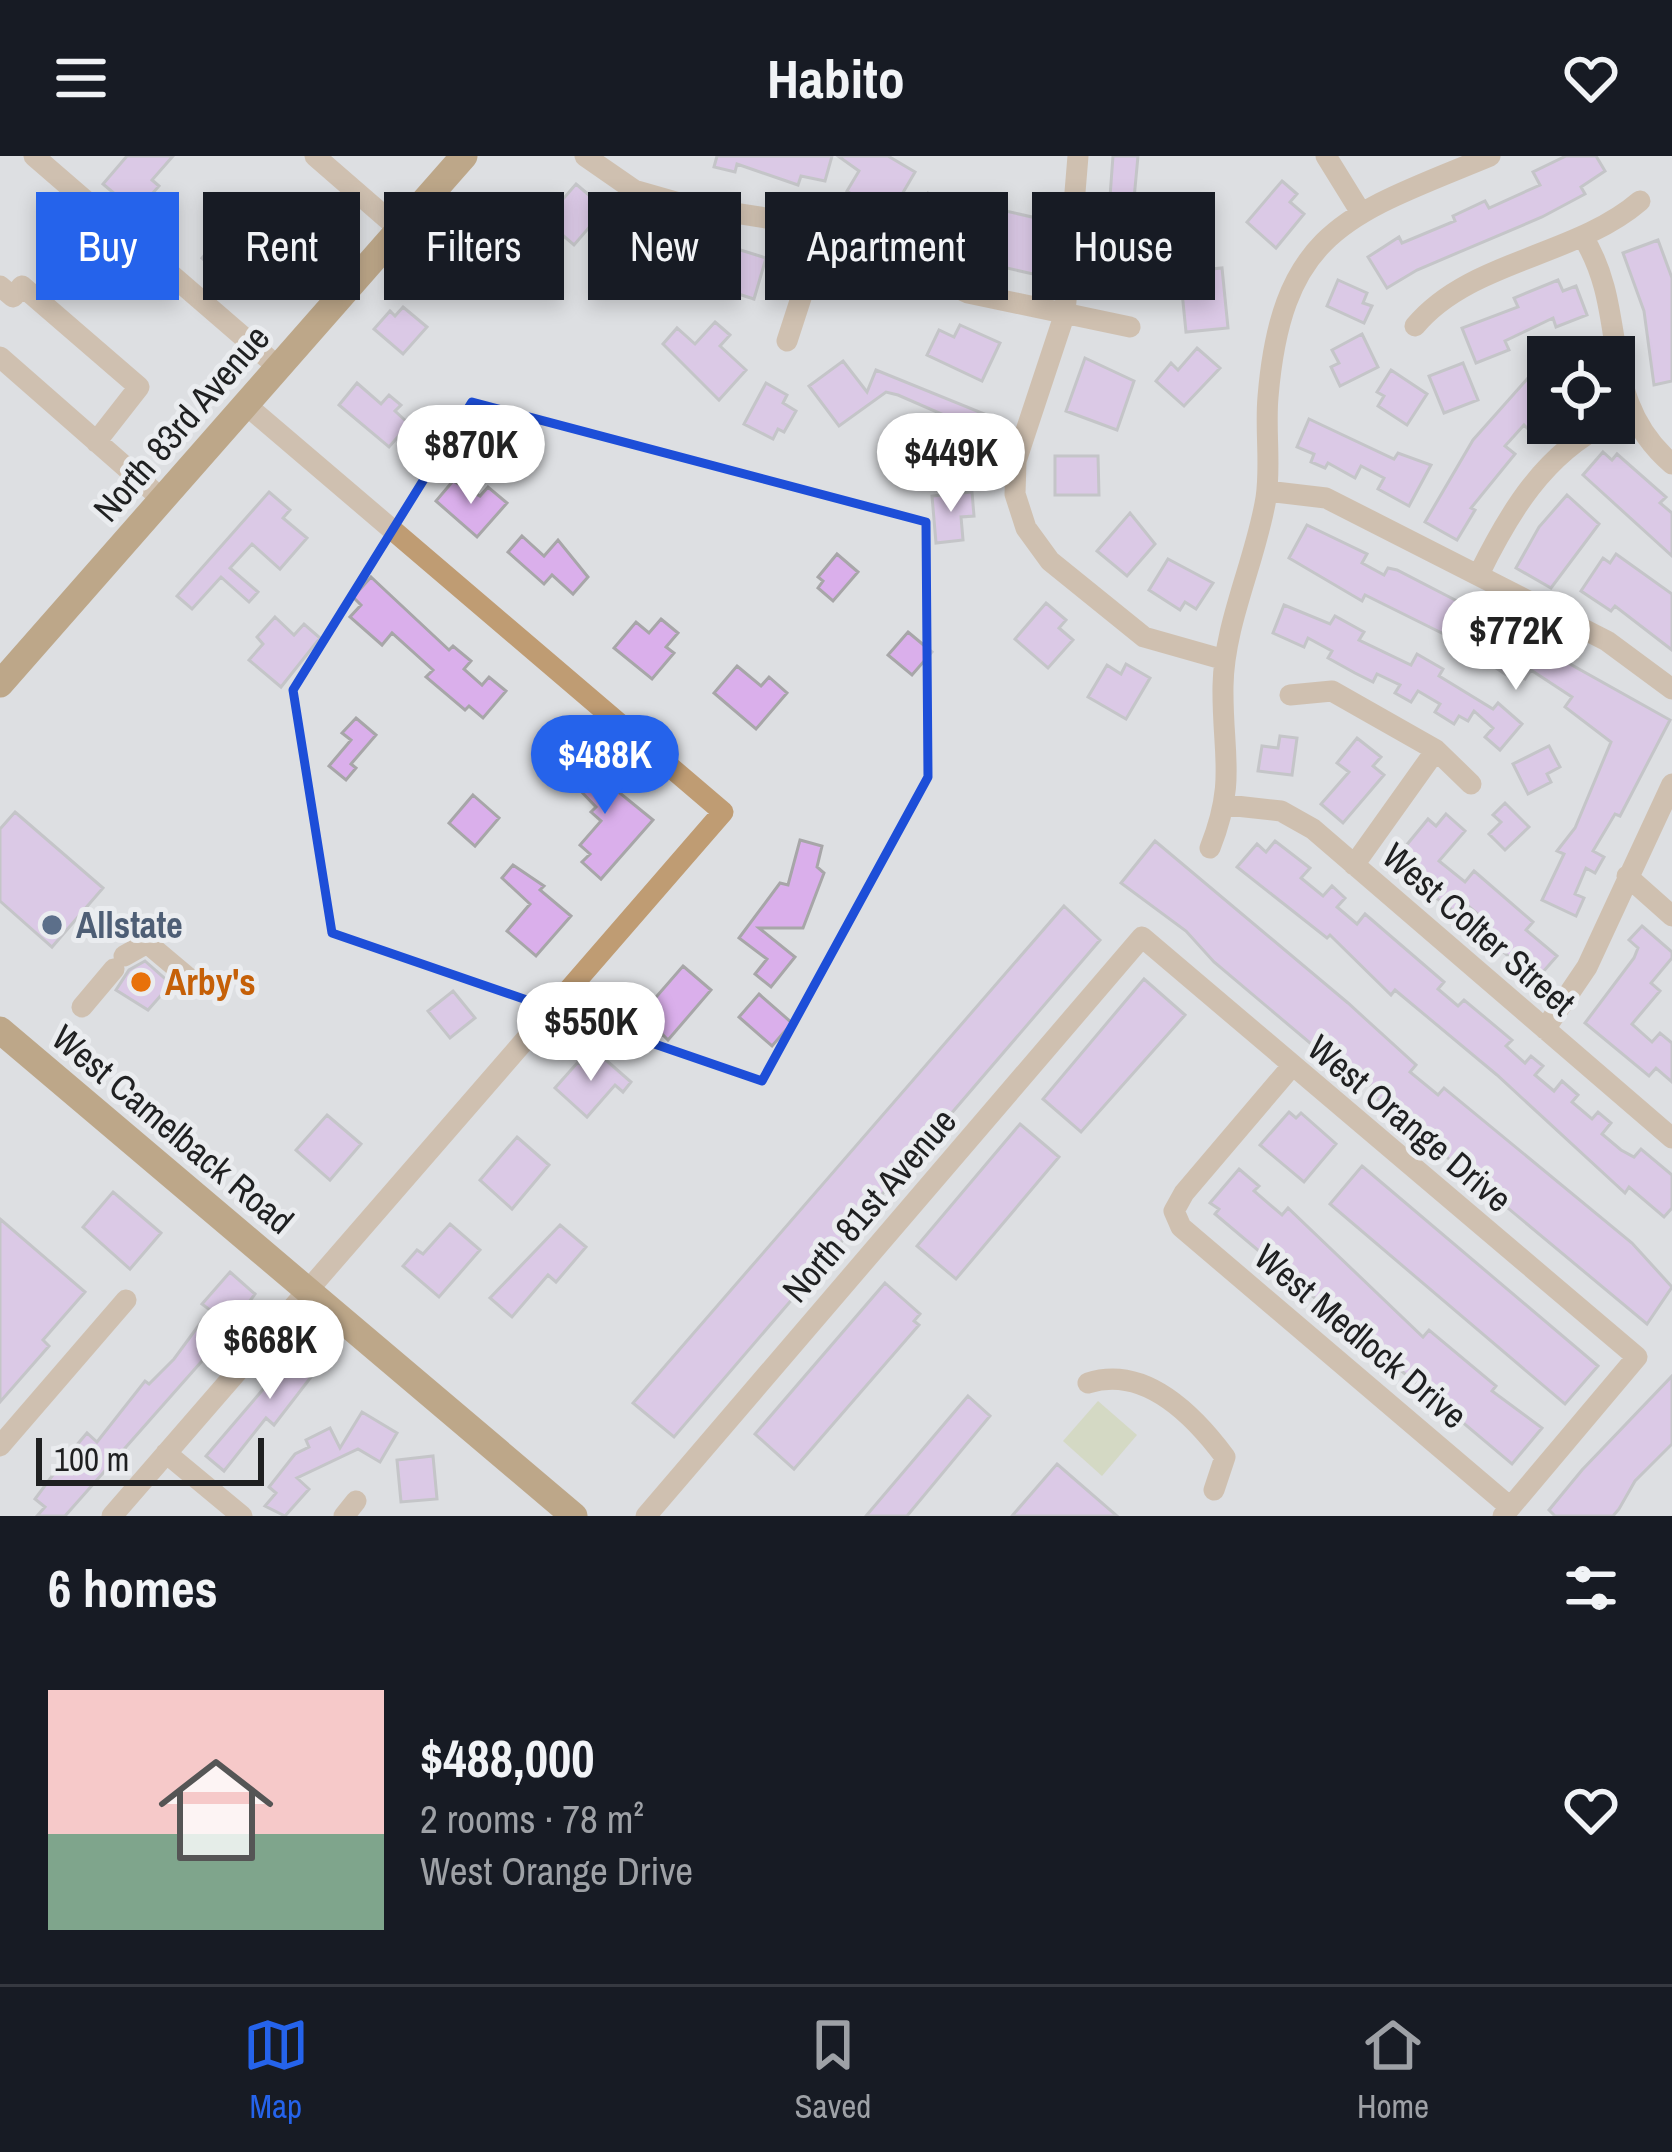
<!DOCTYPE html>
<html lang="en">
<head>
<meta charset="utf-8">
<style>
	:root { --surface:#171b24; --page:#242831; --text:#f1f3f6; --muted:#9ea1a6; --line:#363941; --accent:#2563eb }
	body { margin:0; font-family:"Archivo Narrow",sans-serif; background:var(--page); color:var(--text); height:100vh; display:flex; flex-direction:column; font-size:45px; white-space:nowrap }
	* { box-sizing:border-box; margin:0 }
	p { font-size:39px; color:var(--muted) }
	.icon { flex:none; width:66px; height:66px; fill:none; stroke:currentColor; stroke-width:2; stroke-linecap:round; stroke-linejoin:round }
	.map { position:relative; height:1360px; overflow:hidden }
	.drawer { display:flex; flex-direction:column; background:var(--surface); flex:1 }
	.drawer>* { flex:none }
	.hud { position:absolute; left:36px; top:36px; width:1602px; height:108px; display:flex; gap:24px }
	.controls { position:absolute; left:1527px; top:180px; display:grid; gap:24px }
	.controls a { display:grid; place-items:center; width:108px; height:108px; border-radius:0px; background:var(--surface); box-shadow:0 6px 18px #0003; font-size:60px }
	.scale { position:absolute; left:36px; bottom:30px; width:228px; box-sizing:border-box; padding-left:12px; border:6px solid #1f2021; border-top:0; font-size:33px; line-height:42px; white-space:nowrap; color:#1f2021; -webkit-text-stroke:9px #eaecef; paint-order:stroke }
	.price { position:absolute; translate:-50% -102px; padding:0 27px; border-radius:42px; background:#fff; color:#222; font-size:39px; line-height:78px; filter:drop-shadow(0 3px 6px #0008) }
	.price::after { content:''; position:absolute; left:50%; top:72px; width:36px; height:27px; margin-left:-18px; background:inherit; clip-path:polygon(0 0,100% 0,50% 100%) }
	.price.selected { background:var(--accent); color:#fff }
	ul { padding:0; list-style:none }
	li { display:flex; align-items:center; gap:36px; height:300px; padding:0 48px }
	li span { display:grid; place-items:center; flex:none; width:336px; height:240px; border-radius:0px; color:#555 }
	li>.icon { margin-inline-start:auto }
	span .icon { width:144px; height:144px; fill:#fffc; stroke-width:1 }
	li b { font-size:51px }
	h2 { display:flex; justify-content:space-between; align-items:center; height:144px; padding:0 48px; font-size:51px }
	.pill { padding:0 42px; border-radius:0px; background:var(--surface); box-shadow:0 6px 18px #0003; font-size:42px; line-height:108px }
	.pill.selected { background:var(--accent); color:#fff }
	header { display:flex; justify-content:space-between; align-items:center; height:156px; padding:0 48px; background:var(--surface); font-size:54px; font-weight:800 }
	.dock { display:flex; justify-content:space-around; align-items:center; height:168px; border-top:3px solid var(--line); background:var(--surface); font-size:33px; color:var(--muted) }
	.dock a { display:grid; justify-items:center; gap:6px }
	.dock .selected { color:var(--accent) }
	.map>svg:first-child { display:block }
	.green { fill:#cbd29f }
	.building { fill:#daafeb; stroke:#a7a6a8; stroke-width:3 }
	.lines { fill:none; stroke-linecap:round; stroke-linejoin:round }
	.minor { stroke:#bf9c73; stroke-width:21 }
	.major { stroke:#97651e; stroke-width:27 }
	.marked { fill:none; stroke:#1d4ed8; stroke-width:9; stroke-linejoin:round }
	.service-dot { fill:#5c6f8a; stroke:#eaecef; stroke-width:4.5 }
	.food-dot { fill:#e8710a; stroke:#eaecef; stroke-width:4.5 }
	.labels { text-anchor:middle; stroke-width:10; stroke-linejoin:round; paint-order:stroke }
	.street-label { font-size:36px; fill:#1f2021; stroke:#eaecef }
	.service-label { font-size:36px; font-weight:bold; fill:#4e5e75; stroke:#eaecef; text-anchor:start }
	.food-label { font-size:36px; font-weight:bold; fill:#c56008; stroke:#eaecef; text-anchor:start }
</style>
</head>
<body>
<header><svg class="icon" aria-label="menu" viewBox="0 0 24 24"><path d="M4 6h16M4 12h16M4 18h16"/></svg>Habito<svg class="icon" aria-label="heart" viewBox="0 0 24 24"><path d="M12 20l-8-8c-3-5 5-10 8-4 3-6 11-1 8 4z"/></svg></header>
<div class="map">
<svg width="1672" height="1360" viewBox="0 0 1672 1360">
	<rect width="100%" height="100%" fill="#dddfe2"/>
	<path class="green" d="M1098,1245l39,34 -35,41 -39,-35z"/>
	<path class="building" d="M127,0h46l-21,24 7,6 -14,16 -7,-6 -9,10 -26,-22z
		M717,0h115l-7,25 -24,-5 -3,9 -61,-21 -2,8 -21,-5z
		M838,0h50l27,16 -28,48 -40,-29 12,-20z
		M1113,0h25l-4,43 -24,-2z
		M1566,0h30l9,15 -24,16 4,7 -43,23 -125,53 -30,18 -19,-31 31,-20 3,6 53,-22 -2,-5 32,-15 4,7 51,-23 -7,-13z
		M1282,25l15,13 -7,8 14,12 -28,34 -29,-26z
		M576,28l20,17 -6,7 9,8 -25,29 -29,-25z
		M928,37l45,24 -17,32 -47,-21z
		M997,53l48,11 -12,54 -48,-11z
		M235,64l26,23 -27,31 -6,-6 -7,7 -19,-17z
		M1109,67l56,20 -14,40 -36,-13 5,-14 -20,-8z
		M631,72l40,19 -18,39 -40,-19z
		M1658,84l14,38v103l-18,4 -10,-74 -21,-58z
		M718,87l48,15 -12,41 -22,-7 4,-13 -27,-8z
		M1222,112l6,60 -42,4 -6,-60z
		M1338,124l29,13 -4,10 9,3 -8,17 -37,-17z
		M1558,124l5,11 13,-5 11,29 -31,12 -3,-9 -48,23 4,9 -33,13 -14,-35 56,-21 -4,-9z
		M403,151l24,20 -24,27 -29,-25 16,-18 5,5z
		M715,166l15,13 -10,11 26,24 -27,30 -56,-56 14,-16 18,16z
		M960,169l40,18 -18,38 -55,-26 12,-25 15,7z
		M1362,178l16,33 -38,19 -9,-19 8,-4 -7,-13z
		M1197,192l23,20 -36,38 -28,-25 15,-18 7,7z
		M1085,202l49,23 -17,49 -51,-19z
		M843,205l24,31 9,-22 111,45 -19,51 -38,-15 14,-36 -46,-20 -12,-3 -47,34 -30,-40z
		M1463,207l15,37 -34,13 -15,-37z
		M1548,212v54l-13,14 -11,-11 -19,21 10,8 -44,54 4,2 -18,30 -32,-18 48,-82 55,-62z
		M1391,214l36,24 -20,31 -29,-19 6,-10 -7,-4z
		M357,227l24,21 8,-9 12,10 -6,6 14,13 -20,23 -50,-42z
		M766,227l21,12 -4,8 13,8 -12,21 -6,-3 -5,10 -29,-15z
		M1309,263l85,40 4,-6 33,12 -22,41 -31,-17 6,-11 -23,-12 -6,12 -27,-15 -3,5 -14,-6 3,-8 -17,-7z
		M1603,296l9,8 5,-6 49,43 -6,6 12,10v43l-89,-81z
		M1055,300h43l1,39h-44z
		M453,325l27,15 8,-9 19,16 -30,34 -41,-36z
		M269,336l21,18 -7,8 24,20 -27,31 -28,-25 -22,24 28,24 -9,10 -28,-25 -29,32 -15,-13z
		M972,336l2,24 -13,1 2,23 -27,3 -4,-47z
		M1567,339l32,29 -48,64 -35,-20 23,-41z
		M1130,357l25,31 -28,32 -30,-25z
		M1307,369l60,29 -5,9 22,12 4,-7 9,2 91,47 -6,10 24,12 5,-8 159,89 -50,96 -5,-2 -22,37 11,6 -9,16 -9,-5 -11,26 9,4 -8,18 -34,-16 22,-46 -7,-3 18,-23 36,-86 -46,-35 7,-10 -41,-27 -6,9 -17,-11 -3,6 -15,-10 4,-5 -129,-64 -3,6 -73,-43z
		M522,380l22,20 14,-16 30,37 -15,17 -21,-19 -8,9 -36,-32z
		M837,398l21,18 -25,29 -15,-13 5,-7 -5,-4z
		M1616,398l56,40v56l-57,-44 -4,5 -30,-20 22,-33 7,5z
		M1168,403l45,24 -17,26 -11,-7 -5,8 -31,-20z
		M371,421l78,73 4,-4 18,15 -7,8 18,16 7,-8 17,14 -23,27 -14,-12 -4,4 -39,-33 7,-7 -41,-37 -10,12 -32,-28 11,-12 -8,-8z
		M1046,447l20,17 -7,8 14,12 -25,28 -33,-29z
		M1284,449l46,19 5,-8 29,16 -5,8 52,25 6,-11 26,15 -4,7 54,33 5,-6 24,21 -22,26 -15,-13 8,-9 -19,-17 -6,10 -9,-5 -5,8 -19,-12 5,-8 -22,-13 -7,11 -16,-9 5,-8 -23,-11 -4,8 -18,-9 -27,-15 4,-7 -24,-13 -4,9 -31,-14z
		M275,461l19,18 10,-11 16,14 -39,49 -32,-27 14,-16 -6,-7z
		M661,463l17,14 -12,14 8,6 -22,26 -38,-31 22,-26 13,11z
		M908,476l24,20 -20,23 -24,-20z
		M1126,508l24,14 -24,41 -38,-22 19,-32 14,9z
		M737,510l24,20 8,-9 18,16 -31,36 -42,-36z
		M356,562l20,17 -25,29 5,4 -10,12 -17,-14 22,-26 -9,-7z
		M1280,580l17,2 -5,37 -34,-4 4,-25 16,2z
		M1357,582l24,19 -8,9 11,9 -41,48 -22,-19 28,-32 -12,-9z
		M1549,590l11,21 -13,7 4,8 -23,12 -15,-30z
		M567,594l86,70 -52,59 -19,-17 8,-8 -10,-9 21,-24 -10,-9 5,-5 -41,-43z
		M473,639l26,23 -24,28 -26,-23z
		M1505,647l24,24 -24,23 -16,-16 12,-12 -8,-7z
		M15,656l88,76 -51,59 -52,-46v-72z
		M1446,658l19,17 -26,30 26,21 9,-11 59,51 -7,8 31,26 -15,17 -8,-8 -7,7 -47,-40 8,-9 -21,-18 -8,10 -68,-51 37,-45 8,7z
		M800,684l22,6 -5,21 7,6 -21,55h-44l36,29 -24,30 -16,-13 12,-15 -28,-21 41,-55 8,2z
		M1155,685l193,162 68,62 -6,7 28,23 6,-7 188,155 40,44 -25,37 -276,-230 5,-5 -41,-25 -121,-102 -28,-31 -65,-48z
		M1275,685l35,27 -9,10 22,18 9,-10 13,12 -8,9 20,17 8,-10 79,68 -6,7 20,17 6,-6 48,40 -6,6 19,17 6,-7 12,10 -8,9 19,16 8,-10 16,14 -6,7 20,17 6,-7 13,11 -9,11 19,16 13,7 7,-8 31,26v33l-8,9 -35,-30 -4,6 -128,-118 -102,-85 -4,5 -61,-60 -3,3 -90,-71 20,-23 9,8z
		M513,709l31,21 -4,4 31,26 -35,40 -29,-25 23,-27 -28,-26z
		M1064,750l36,34 -426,497 -41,-34z
		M1642,770l30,26v6l-21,25 9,8 -28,33 20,18 8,-9 12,10v39l-16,-14 -7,8 -64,-53 49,-65 4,-10 -9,-8z
		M145,805l26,23 -23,26 -32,-20 13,-20z
		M683,810l28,24 -43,50 -6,-6 -9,11 -22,-19z
		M1144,823l41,36 -104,117 -38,-33z
		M453,835l22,27 -25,20 -22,-27z
		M759,838l33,29 -20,23 -33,-29z
		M599,898l32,28 -8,10 -8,-7 -28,32 -32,-29 23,-26 8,7z
		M1289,956l7,6 5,-5 35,31 -32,38 -44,-37z
		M327,959l34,29 -31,36 -34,-30z
		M1020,968l39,33 -103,122 -39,-33z
		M517,981l32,28 -37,44 -32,-29z
		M1362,1010l236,200 -33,38 -235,-200z
		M1239,1013l20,17 -5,5 28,24 6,-7 135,129 6,-7 67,56 -4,5 50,37 -30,36 -297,-250 4,-5 -9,-6z
		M113,1036l48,41 -31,36 -47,-42z
		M0,1063l85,73 -42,48 6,6 -49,56z
		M450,1068l30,26 -41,47 -36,-31 14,-16 6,4z
		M560,1069l26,22 -30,35 -8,-7 -36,42 -22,-19z
		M230,1116l25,22 -31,42 -159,180h-28l8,-9 -10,-8 29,-39 23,-27 10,9 48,-61 4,3 25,-25 36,-49 -8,-6z
		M885,1127l35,31 -6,7 5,4 -125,144 -39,-35z
		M307,1182l21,17 -54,70 -8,-7 -42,53 -18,-15z
		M1672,1220v68l-37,37 -16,28 -6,7h-58l-6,-6 33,-40z
		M968,1240l22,20 -83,100h-41z
		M362,1256l35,21 -17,29 -22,-13 -61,29 12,11 -24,27 -20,-10 11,-13 -7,-6 26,-33 14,-7 -3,-7 24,-12 10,20z
		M433,1300l4,43 -36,3 -4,-42z
		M1057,1308l60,52h-105z"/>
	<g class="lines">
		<path class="minor" d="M34,0l244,211
			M315,0l84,73
			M585,0l49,34 56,16 134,21 144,66 162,34
			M1078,0l-13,157 -49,148 -1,33 11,34 24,33 94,76 81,23
			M1326,0l34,55
			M1583,81c48,77 12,161 89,227
			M0,130l13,11 9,-11 117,101 -43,55
			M1415,170c55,-66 160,-69 225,-125
			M787,185l37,-114
			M0,201l162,142
			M1267,335l59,7 281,143 65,48
			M1479,418c30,-61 65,-120 128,-151
			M1290,539l42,-4 104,59 35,34
			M1227,649l54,6 32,18 359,309
			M1210,692c27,-68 12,-94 13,-162 1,-63 33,-126 43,-188 5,-33 -1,-67 2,-101 14,-169 82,-183 222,-241
			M1354,709l82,-115
			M1627,720l45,40
			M124,800l23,-13 44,37
			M82,851l32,-38
			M1545,873l42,-62 85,-183
			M1292,910l-108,127 -10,18 7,16 329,280
			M1088,1227c56,-18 105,31 137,74l-11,33
			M0,1290l126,-146
			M166,1297l76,63
			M112,1360l611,-704 -478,-408
			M344,1360l12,-15
			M646,1360l496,-579 495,420 -134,159"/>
		<path class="major" d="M0,528l464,-528
			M0,874l574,486"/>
	</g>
	<path d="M0 0H1672V1360H0ZM472,246l454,120 2,255 -166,304 -430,-148 -39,-243z" fill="#dddfe2" fill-opacity=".55" fill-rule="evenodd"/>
	<path class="marked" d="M472,246l454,120 2,255 -166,304 -430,-148 -39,-243z"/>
	<circle class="service-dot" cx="52" cy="769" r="12"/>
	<circle class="food-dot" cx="141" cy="826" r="12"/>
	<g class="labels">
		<g class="street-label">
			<text transform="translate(181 267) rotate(-49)" y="13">North 83rd Avenue</text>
			<text transform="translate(1479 773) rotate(41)" y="13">West Colter Street</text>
			<text transform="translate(1410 967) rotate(40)" y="13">West Orange Drive</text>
			<text transform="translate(173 973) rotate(40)" y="13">West Camelback Road</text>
			<text transform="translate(869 1049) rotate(-49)" y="13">North 81st Avenue</text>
			<text transform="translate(1361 1180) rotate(40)" y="13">West Medlock Drive</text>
		</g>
		<g class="service-label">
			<text x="76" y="782">Allstate</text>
		</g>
		<g class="food-label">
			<text x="165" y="839">Arby's</text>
		</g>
	</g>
</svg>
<div class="controls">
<a><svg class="icon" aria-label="locate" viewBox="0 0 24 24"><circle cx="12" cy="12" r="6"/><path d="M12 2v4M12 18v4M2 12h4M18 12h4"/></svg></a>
</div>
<div class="scale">100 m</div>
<b class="price" style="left:471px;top:351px">$870K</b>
<b class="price" style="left:951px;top:359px">$449K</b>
<b class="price" style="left:1516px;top:537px">$772K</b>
<b class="price selected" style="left:605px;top:661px">$488K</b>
<b class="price" style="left:591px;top:928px">$550K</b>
<b class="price" style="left:270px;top:1246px">$668K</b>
<div class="hud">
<a class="pill selected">Buy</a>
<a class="pill">Rent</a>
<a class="pill">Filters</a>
<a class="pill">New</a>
<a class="pill">Apartment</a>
<a class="pill">House</a>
</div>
</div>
<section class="drawer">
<h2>6 homes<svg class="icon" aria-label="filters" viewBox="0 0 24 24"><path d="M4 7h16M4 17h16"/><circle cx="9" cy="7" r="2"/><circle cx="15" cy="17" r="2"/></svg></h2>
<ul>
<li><span style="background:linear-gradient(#f6c9c9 60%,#7fa58c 0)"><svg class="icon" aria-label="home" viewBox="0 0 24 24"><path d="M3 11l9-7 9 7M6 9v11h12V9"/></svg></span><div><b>$488,000</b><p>2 rooms · 78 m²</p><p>West Orange Drive</p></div><svg class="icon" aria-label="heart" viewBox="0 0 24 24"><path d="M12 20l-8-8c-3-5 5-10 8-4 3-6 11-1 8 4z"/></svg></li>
</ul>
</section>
<nav class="dock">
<a class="selected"><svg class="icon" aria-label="map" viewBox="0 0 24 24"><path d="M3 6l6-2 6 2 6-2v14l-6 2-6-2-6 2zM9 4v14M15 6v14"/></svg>Map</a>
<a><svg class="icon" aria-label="saved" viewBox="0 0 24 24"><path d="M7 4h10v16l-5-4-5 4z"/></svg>Saved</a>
<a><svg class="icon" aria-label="home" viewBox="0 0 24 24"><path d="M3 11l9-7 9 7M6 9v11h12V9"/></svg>Home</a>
</nav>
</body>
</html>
